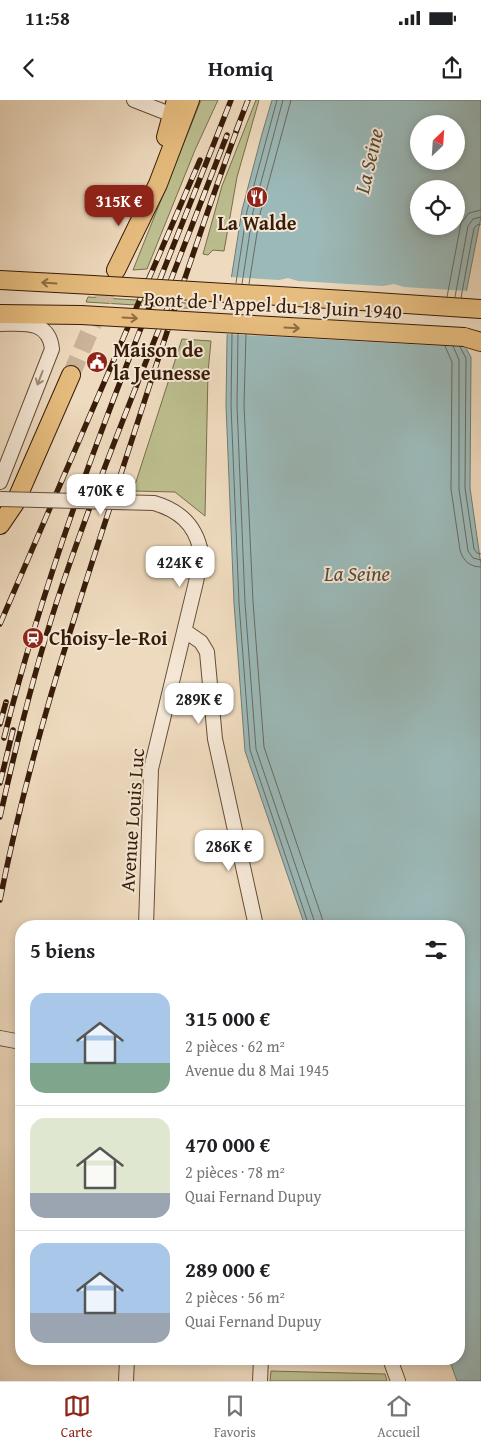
<!DOCTYPE html>
<html lang="fr">
<head>
<meta charset="utf-8">
<style>
	:root { --surface:#fff; --page:#f6f6f6; --text:#202124; --muted:#757577; --line:#e0e0e0; --accent:#8f2418 }
	body { margin:0; font-family:"Gentium Book Plus",serif; background:var(--page); color:var(--text); height:100vh; display:flex; flex-direction:column; font-size:19px; white-space:nowrap }
	* { box-sizing:border-box; margin:0 }
	p { font-size:16px; color:var(--muted) }
	.icon { flex:none; width:28px; height:28px; fill:none; stroke:currentColor; stroke-width:2; stroke-linecap:round; stroke-linejoin:round }
	.map { position:relative; flex:1; overflow:hidden }
	.details { position:absolute; left:15px; top:820px; width:450px; height:445px; display:flex; flex-direction:column; background:var(--surface); border-radius:20px; box-shadow:0 2px 8px #0003 }
	.details>* { flex:none }
	.needle { width:32px; rotate:25deg }
	.tools { position:absolute; left:410px; top:15px; display:grid; gap:10px }
	.tools a { display:grid; place-items:center; width:55px; height:55px; border-radius:50%; background:var(--surface); box-shadow:0 2px 8px #0003; font-size:25px }
	.price { position:absolute; translate:-50% -42px; padding:0 11px; border-radius:10px; background:#fff; color:#222; font-size:16px; line-height:32px; filter:drop-shadow(0 1px 2px #0008) }
	.price::after { content:''; position:absolute; left:50%; top:30px; width:15px; height:11px; margin-left:-8px; background:inherit; clip-path:polygon(0 0,100% 0,50% 100%) }
	.price.active { background:var(--accent); color:#fff }
	ul { padding:0; list-style:none }
	li { display:flex; align-items:center; gap:15px; height:125px; padding:0 15px }
	li+li { border-top:1px solid var(--line) }
	li span { display:grid; place-items:center; flex:none; width:140px; height:100px; border-radius:15px; color:#555 }
	li>.icon { margin-inline-start:auto }
	span .icon { width:60px; height:60px; fill:#fffc; stroke-width:1 }
	li b { font-size:21px }
	h2 { display:flex; justify-content:space-between; align-items:center; height:60px; padding:0 15px; font-size:21px }
	.status { display:flex; justify-content:space-between; align-items:center; height:35px; padding:0 25px; background:var(--surface); direction:ltr }
	.status svg { height:14px; fill:currentColor }
	header { display:flex; justify-content:space-between; align-items:center; height:65px; padding:0 15px; background:var(--surface); font-size:22px; font-weight:700 }
	.dock { display:flex; justify-content:space-around; align-items:center; height:70px; border-top:1px solid var(--line); background:var(--surface); font-size:14px; color:var(--muted) }
	.dock a { display:grid; justify-items:center; gap:2px }
	.dock .active { color:var(--accent) }
	.map>svg:first-child { display:block }
	.green { fill:#bcbe8f; stroke:#7a6d4c }
	.water { fill:#9bb9b8; stroke:#737a72; fill-rule:evenodd }
	.pier { fill:#eedabe }
	.lines { fill:none; stroke-linecap:round; stroke-linejoin:round }
	.shore { stroke:#6a6a60; stroke-width:1 }
	.major-tunnel { stroke:#cab49a; stroke-width:18; stroke-dasharray:18 9; stroke-linecap:butt }
	.minor-casing { stroke:#664c36; stroke-width:16 }
	.major-casing { stroke:#381c08; stroke-width:20 }
	.minor { stroke:#f4e7d5; stroke-width:14 }
	.major { stroke:#e7bd7f; stroke-width:18 }
	.rail-casing { stroke:#381c08; stroke-width:5.5 }
	.rail { stroke:#f4e7d5; stroke-width:4; stroke-dasharray:11; stroke-linecap:butt }
	.minor-bridge-casing { stroke:#664c36; stroke-width:16; stroke-linecap:butt }
	.major-bridge-casing { stroke:#381c08; stroke-width:20; stroke-linecap:butt }
	.minor-bridge { stroke:#f4e7d5; stroke-width:14 }
	.major-bridge { stroke:#e7bd7f; stroke-width:18 }
	.oneway { stroke:#906c44 }
	.oneway2 { stroke:#9f8c79 }
	.labels { text-anchor:middle; stroke-width:4; stroke-linejoin:round; paint-order:stroke }
	.poi-label { font-size:20px; font-weight:bold; fill:#381c08; stroke:#f4e7d5; text-anchor:start }
	.street-label { font-size:20px; fill:#381c08; stroke:#f4e7d5 }
	.water-label { font-size:21px; font-style:italic; fill:#564b3d; stroke:#f4e7d5 }
</style>
</head>
<body>
<div class="status"><b>11:58</b><svg viewBox="0 0 49 12"><path d="M0 12V9h3v3zM5 12V6h3v6zM10 12V3h3v9zM15 12V0h3v12zM26 1h20v11H26zM47 4h2v5h-2z"/></svg></div>
<header><svg class="icon" aria-label="back" viewBox="0 0 24 24"><path d="M15 5l-7 7 7 7"/></svg>Homiq<svg class="icon" aria-label="share" viewBox="0 0 24 24"><path d="M12 15V3M7 8l5-5 5 5M5 13v7h14v-7"/></svg></header>
<div class="map">
<svg width="481" height="1281" viewBox="0 0 481 1281">
	<rect width="100%" height="100%" fill="#eedabe"/>
	<filter id="stains"><feTurbulence type="fractalNoise" baseFrequency=".004" numOctaves="4"/><feColorMatrix values="0 0 0 0 .2 0 0 0 0 .09 0 0 0 0 .02 0 0 0 .5 -.17"/></filter>
	<radialGradient id="worn" r=".72"><stop offset=".6" stop-color="#630" stop-opacity="0"/><stop offset="1" stop-color="#630" stop-opacity=".3"/></radialGradient>
	<path class="green" d="M201,0h17l-23,50 -48,119 -14,1z
		M256,0h3l-22,77 -13,74 -11,-1 -5,5 -5,-1 19,-68z
		M88,197l114,7v5l-116,-7z
		M182,239l29,2 -3,31 -3,144 -30,-24 -42,-1z
		M271,1271l114,3 2,7h-117z"/>
	<path class="water" d="M272,0h209v117l-15,76 -3,50 8,14 -1,131 11,77v816h-24l-8,-22h10v-433h-154l-60,-175 -11,-148 -8,-198 1,-66 4,-59 11,-70 20,-76zM419,24h37v37h-37zM419,89h37v37h-37z"/>
	<path class="pier" d="M229,177l50,3 9,-2 10,3 85,5 11,-2 10,3 65,4 -3,52 4,7 -8,-3 -237,-13z"/>
	<g class="lines">
		<path class="shore" d="M236,183l11,-72 30,-111
			M242,184l11,-72 30,-112
			M249,184l11,-70 31,-114
			M447,197l14,-74 8,-10 12,-3
			M455,197l13,-71 5,-7 8,-2
			M461,198l13,-70 3,-3 4,-1
			M232,234l-1,71 8,198 11,147 59,176
			M238,234l-1,71 8,198 11,146 60,177
			M246,234l-2,71 9,197 11,145 58,171 1,8
			M445,246l7,16 -1,127 9,61c3,11 10,17 21,17
			M453,246l6,14v129l9,62 5,7 8,2
			M460,247l6,11 -1,130 9,61 3,4 4,1"/>
		<path class="major-tunnel" d="M71,275l44,-103"/>
		<g class="minor-casing">
			<path id="minor" d="M134,0l46,18
				M0,224c22,0 49,-5 52,25l-52,133
				M185,531l16,11 6,10 8,87 41,187
				M146,826l5,-157 45,-187 4,-21v-13
				M0,938l21,4
				M390,1259l8,22
				M126,1281l1,-22
				M260,1281l1,-22"/>
		</g>
		<g class="major-casing">
			<path id="major" d="M166,37l10,-37
				M116,170l42,-86 32,-84
				M0,180l93,5
				M346,200l135,9
				M0,214l81,1
				M464,237l17,5
				M0,425l15,-22 56,-128"/>
		</g>
		<use href="#minor" class="minor"/>
		<use href="#major" class="major"/>
		<g class="rail-casing">
			<path id="rail" d="M236,31l12,-31
				M162,203l65,-168
				M0,524l200,-464
				M0,624l6,-22
				M4,638c55,-220 145,-428 227,-638
				M0,683l13,-53
				M0,717c16,-72 34,-145 57,-216 34,-103 75,-204 115,-305
				M0,800c27,-138 71,-274 115,-408 40,-123 79,-246 124,-368"/>
		</g>
		<use href="#rail" class="rail"/>
		<g class="minor-bridge-casing">
			<path id="minor-bridge" d="M0,399l154,4c24,7 40,20 46,45"/>
		</g>
		<g class="major-bridge-casing">
			<path id="major-bridge" d="M93,185l253,15
				M81,215l383,22"/>
		</g>
		<use href="#minor-bridge" class="minor-bridge"/>
		<use href="#major-bridge" class="major-bridge"/>
	</g>
	<defs><path id="oneway-shaft" d="M-6 0H5M1.5-3L5.5 0L1.5 3" fill="none" stroke-width="1.6" stroke-linecap="round" stroke-linejoin="round" transform="scale(1.25)"/></defs>
	<g class="oneway">
		<use href="#oneway-shaft" transform="translate(49 183) rotate(-176)"/>
		<use href="#oneway-shaft" transform="translate(130 218) rotate(3)"/>
		<use href="#oneway-shaft" transform="translate(292 228) rotate(3)"/>
	</g>
	<use class="oneway2" href="#oneway-shaft" transform="translate(40 278) rotate(111)"/>
	<defs>
		<g id="restaurant-disc" transform="scale(1.125)"><circle r="9.5" fill="#8f2418" stroke="#f4e7d5"/><path d="M-5-6h1v4h1v-4h1v4h1v-4h1v5L-1.5 .5V6h-2V.5L-5-1ZM5-6V6H3V1.5H1.5Q1.5-4 5-6Z" fill="#fff"/></g>
		<g id="civic-disc" transform="scale(1.125)"><circle r="9.5" fill="#8f2418" stroke="#f4e7d5"/><path d="M-.6-6.5H3V-4.5H.6V-3L4-1V1h2V6H-6V1h2V-1L-.6-3ZM-1.2 2.5V6h2.4V2.5Z" fill="#fff"/></g>
		<g id="station-disc" transform="scale(1.125)"><circle r="9.5" fill="#8f2418" stroke="#f4e7d5"/><path d="M-3-6H3Q5-6 5-4V2Q5 4 3 4L4.5 6H3L1.5 4h-3L-3 6H-4.5L-3 4Q-5 4-5 2V-4Q-5-6-3-6ZM-3.5-4v3h7v-3ZM-3.5 1v1.5H-2V1ZM2 1v1.5H3.5V1Z" fill="#fff"/></g>
	</defs>
	<g fill-rule="evenodd">
		<use href="#restaurant-disc" x="257" y="97"/>
		<use href="#civic-disc" x="97" y="262"/>
		<use href="#station-disc" x="33" y="538"/>
	</g>
	<g class="labels">
		<g class="poi-label">
			<text x="257" y="130" text-anchor="middle">La Walde</text>
			<text x="113" y="257">Maison de<tspan x="113" dy="23">la Jeunesse</tspan></text>
			<text x="49" y="545">Choisy-le-Roi</text>
		</g>
		<g class="street-label">
			<text transform="translate(273 205) rotate(3)" y="7">Pont de l'Appel du 18 Juin 1940</text>
			<text transform="translate(132 720) rotate(-86)" y="7">Avenue Louis Luc</text>
		</g>
		<g class="water-label">
			<text transform="translate(369 61) rotate(-77)" y="7">La Seine</text>
			<text x="357" y="481">La Seine</text>
		</g>
	</g>
	<rect width="100%" height="100%" filter="url(#stains)"/>
	<rect width="100%" height="100%" fill="url(#worn)"/>
</svg>
<div class="tools">
<a><svg class="needle" viewBox="-14 -14 28 28"><path d="M0-13l5 13h-10z" fill="#e53935"/><path d="M0 13l5-13h-10z" fill="#757577"/></svg></a>
<a><svg class="icon" aria-label="locate" viewBox="0 0 24 24"><circle cx="12" cy="12" r="6"/><path d="M12 2v4M12 18v4M2 12h4M18 12h4"/></svg></a>
</div>
<b class="price active" style="left:119px;top:127px">315K €</b>
<b class="price" style="left:101px;top:416px">470K €</b>
<b class="price" style="left:180px;top:488px">424K €</b>
<b class="price" style="left:199px;top:625px">289K €</b>
<b class="price" style="left:229px;top:772px">286K €</b>
<section class="details">
<h2>5 biens<svg class="icon" aria-label="filters" viewBox="0 0 24 24"><path d="M4 7h16M4 17h16"/><circle cx="9" cy="7" r="2"/><circle cx="15" cy="17" r="2"/></svg></h2>
<ul>
<li><span style="background:linear-gradient(#a9c7e8 70%,#7fa58c 0)"><svg class="icon" aria-label="home" viewBox="0 0 24 24"><path d="M3 11l9-7 9 7M6 9v11h12V9"/></svg></span><div><b>315 000 €</b><p>2 pièces · 62 m²</p><p>Avenue du 8 Mai 1945</p></div></li>
<li><span style="background:linear-gradient(#dfe7d0 75%,#9aa5b1 0)"><svg class="icon" aria-label="home" viewBox="0 0 24 24"><path d="M3 11l9-7 9 7M6 9v11h12V9"/></svg></span><div><b>470 000 €</b><p>2 pièces · 78 m²</p><p>Quai Fernand Dupuy</p></div></li>
<li><span style="background:linear-gradient(#a9c7e8 70%,#9aa5b1 0)"><svg class="icon" aria-label="home" viewBox="0 0 24 24"><path d="M3 11l9-7 9 7M6 9v11h12V9"/></svg></span><div><b>289 000 €</b><p>2 pièces · 56 m²</p><p>Quai Fernand Dupuy</p></div></li>
</ul>
</section>
</div>
<nav class="dock">
<a class="active"><svg class="icon" aria-label="map" viewBox="0 0 24 24"><path d="M3 6l6-2 6 2 6-2v14l-6 2-6-2-6 2zM9 4v14M15 6v14"/></svg>Carte</a>
<a><svg class="icon" aria-label="saved" viewBox="0 0 24 24"><path d="M7 4h10v16l-5-4-5 4z"/></svg>Favoris</a>
<a><svg class="icon" aria-label="home" viewBox="0 0 24 24"><path d="M3 11l9-7 9 7M6 9v11h12V9"/></svg>Accueil</a>
</nav>
</body>
</html>
